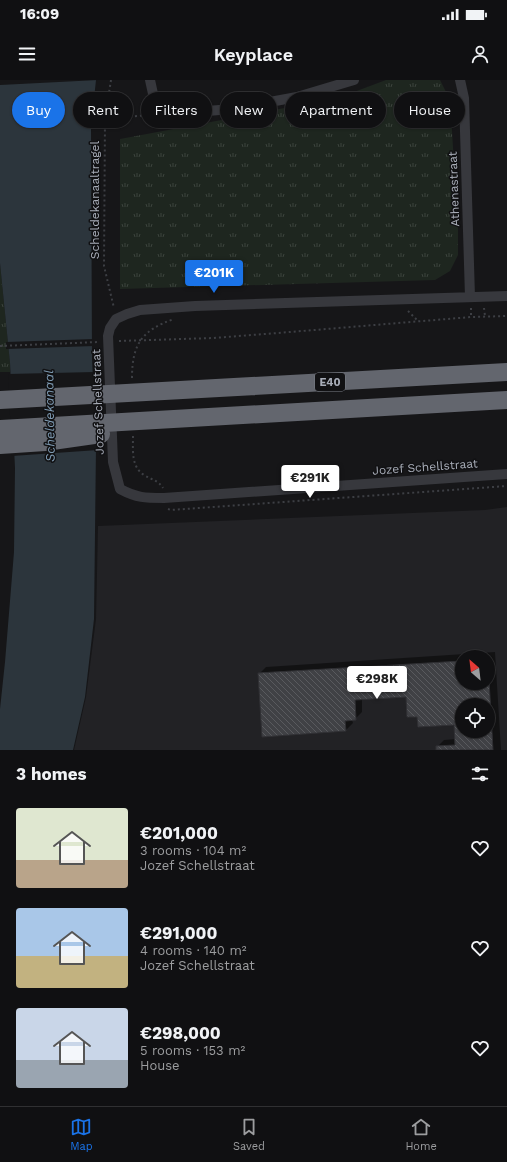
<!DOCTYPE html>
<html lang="en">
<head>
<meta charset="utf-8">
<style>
	:root { --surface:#101012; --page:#19191b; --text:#f1f3f6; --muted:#9c9d9f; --line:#303032; --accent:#1a73e8 }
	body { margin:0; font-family:"Work Sans",sans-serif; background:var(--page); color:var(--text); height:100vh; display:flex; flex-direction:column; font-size:15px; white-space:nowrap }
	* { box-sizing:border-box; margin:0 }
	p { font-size:13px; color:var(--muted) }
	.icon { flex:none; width:22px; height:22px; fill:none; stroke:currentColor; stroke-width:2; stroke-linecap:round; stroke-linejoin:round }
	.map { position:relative; height:670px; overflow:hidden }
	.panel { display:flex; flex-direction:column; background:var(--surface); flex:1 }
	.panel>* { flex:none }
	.top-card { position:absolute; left:12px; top:12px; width:483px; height:36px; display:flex; gap:8px }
	.needle { width:26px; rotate:332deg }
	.controls { position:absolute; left:455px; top:570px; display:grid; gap:8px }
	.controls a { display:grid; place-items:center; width:40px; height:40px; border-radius:50%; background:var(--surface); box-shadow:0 1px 3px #0004,0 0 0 1px var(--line); font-size:20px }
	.price { position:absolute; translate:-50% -34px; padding:0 9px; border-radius:4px; background:#fff; color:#222; font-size:13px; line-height:26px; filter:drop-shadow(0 1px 2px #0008) }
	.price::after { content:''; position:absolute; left:50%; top:24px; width:12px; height:9px; margin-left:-6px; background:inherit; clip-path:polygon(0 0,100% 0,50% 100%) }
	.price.selected { background:var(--accent); color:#fff }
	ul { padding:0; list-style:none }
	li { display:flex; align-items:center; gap:12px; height:100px; padding:0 16px }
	li span { display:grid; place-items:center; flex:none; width:112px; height:80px; border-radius:4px; color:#555 }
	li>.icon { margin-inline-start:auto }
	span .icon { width:48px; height:48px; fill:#fffc; stroke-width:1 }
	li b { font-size:17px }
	h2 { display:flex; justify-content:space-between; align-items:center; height:48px; padding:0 16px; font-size:17px }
	.chip { padding:0 14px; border-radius:18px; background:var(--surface); box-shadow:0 1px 3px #0004,0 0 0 1px var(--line); font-size:14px; line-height:36px }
	.chip.selected { background:var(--accent); color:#fff }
	.status { display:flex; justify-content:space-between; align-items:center; height:28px; padding:0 20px; background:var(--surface); direction:ltr }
	.status svg { height:11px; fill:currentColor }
	header { display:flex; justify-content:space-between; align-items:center; height:52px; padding:0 16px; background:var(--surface); font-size:18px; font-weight:600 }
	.tab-bar { display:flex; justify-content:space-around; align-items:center; height:56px; border-top:1px solid var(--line); background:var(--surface); font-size:11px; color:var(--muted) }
	.tab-bar a { display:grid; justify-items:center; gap:2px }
	.tab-bar .selected { color:var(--accent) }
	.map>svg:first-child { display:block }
	.built { fill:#222225; fill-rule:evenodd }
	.grass { fill:url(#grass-tufts) }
	.water { fill:#2c353c }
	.pier { fill:#161618 }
	.shadow { fill:#0007; fill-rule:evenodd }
	.building { fill:url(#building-back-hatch); stroke:#303034; fill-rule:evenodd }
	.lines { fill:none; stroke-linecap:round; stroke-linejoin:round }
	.path { stroke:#3d3f44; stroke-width:2; stroke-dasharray:2 3; stroke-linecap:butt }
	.minor { stroke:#37383d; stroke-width:10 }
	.motorway { stroke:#63666e; stroke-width:18 }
	.labels { text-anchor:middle; stroke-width:3; stroke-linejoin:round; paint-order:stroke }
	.shield { fill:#111113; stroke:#7b7e86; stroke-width:1 }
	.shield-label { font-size:11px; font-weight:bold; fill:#a8adb8 }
	.street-label { font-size:12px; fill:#a8adb8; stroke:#111113 }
	.water-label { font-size:13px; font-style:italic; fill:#7f9bb3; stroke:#111113 }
</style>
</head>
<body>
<div class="status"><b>16:09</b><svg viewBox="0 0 49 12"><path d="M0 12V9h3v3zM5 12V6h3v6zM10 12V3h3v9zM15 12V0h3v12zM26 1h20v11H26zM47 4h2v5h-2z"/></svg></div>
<header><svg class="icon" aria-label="menu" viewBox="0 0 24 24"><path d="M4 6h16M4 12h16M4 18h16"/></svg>Keyplace<svg class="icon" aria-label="person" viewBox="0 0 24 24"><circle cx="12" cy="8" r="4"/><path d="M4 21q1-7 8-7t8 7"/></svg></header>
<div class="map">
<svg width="507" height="670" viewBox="0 0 507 670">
	<defs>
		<pattern id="grass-tufts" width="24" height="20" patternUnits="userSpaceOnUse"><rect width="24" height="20" fill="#1e261f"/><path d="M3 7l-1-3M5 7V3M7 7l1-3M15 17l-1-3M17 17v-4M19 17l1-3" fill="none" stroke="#3c433d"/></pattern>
		<pattern id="building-back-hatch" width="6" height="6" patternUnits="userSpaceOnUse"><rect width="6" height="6" fill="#404145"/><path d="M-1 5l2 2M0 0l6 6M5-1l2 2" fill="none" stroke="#595a5e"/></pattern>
	</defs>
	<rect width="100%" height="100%" fill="#161618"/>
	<path class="built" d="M507,427v243h-433l12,-53 10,-78 2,-93 387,-16zM462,577h26v26h-26zM462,625h26v26h-26z"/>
	<path class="grass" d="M386,0h54l10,20 8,127v28l-8,16 -15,9 -315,9v-150l218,-41z
		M0,183l10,100v9h-10z"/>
	<path class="water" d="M0,0h96l-5,47 1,232 4,87 -2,173 -9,78 -12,53h-73v-41l5,-47 9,-110 1,-84 -5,-105 -10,-100z"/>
	<path class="pier" d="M0,0h98l-98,5z
		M94,259v7l-88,3v-7z
		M95,292l3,78 -86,6 -4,-82z"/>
	<path class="shadow" d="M495,572l6,98h-64v-3l7,-7 12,-1 -1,-15 -37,-8 -11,-20 -45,3v13l-7,7 -3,1 1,3 -7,7 -87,-56 7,-7zM462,577h26v26h-26zM462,625h26v26h-26z"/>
	<path class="building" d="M462,581v22h26v-21l5,88h-57v-4l19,-1 -1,-20 -36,2 -1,-10h-10l-1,-20 -51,3 1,20 -11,1 1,10 -84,6 -4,-64zM462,625h26v26h-26z"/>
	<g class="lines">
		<path class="path" d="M111,0l-6,38 -1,148 10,42
			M105,38l48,-3
			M471,228v9
			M484,228l1,8
			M408,231l10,10
			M119,261l94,-3 65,-5 193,-16 36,-1
			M0,266l99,-4
			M132,298c0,-34 10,-48 42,-59
			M133,356c0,14 -2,31 11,39 8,5 14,5 19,13
			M168,429l3,1 336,-24"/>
		<path class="minor" d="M150,0l5,23 15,11 62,-5 65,-12 57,-17
			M460,0l4,18 6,199
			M507,216l-312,10 -55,4 -13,4 -11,5 -6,9 -2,8 5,126 7,27c17,9 25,9 44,9l343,-24"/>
		<path class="motorway" d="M0,320l507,-28
			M0,349l507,-29
			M0,365l45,-3 56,-8"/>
	</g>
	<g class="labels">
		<rect class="shield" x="315" y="293" width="30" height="18" rx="3"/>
		<g class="shield-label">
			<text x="330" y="306">E40</text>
		</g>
		<g class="street-label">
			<text transform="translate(454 109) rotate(-92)" y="4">Athenastraat</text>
			<text transform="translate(95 120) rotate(-90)" y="4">Scheldekanaaltragel</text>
			<text transform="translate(98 322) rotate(-92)" y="4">Jozef Schellstraat</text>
			<text transform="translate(425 387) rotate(-4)" y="4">Jozef Schellstraat</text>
		</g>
		<g class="water-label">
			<text transform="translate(49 336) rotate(-91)" y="5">Scheldekanaal</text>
		</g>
	</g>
</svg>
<div class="controls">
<a><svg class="needle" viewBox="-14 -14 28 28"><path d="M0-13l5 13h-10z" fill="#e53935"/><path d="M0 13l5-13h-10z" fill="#9c9d9f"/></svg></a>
<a><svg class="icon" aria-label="locate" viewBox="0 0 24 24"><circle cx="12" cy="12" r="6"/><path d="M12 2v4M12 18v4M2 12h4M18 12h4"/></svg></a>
</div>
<b class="price selected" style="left:214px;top:214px">€201K</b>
<b class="price" style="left:310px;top:419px">€291K</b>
<b class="price" style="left:377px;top:620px">€298K</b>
<div class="top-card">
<a class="chip selected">Buy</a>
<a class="chip">Rent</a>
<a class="chip">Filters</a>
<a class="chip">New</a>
<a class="chip">Apartment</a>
<a class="chip">House</a>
</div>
</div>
<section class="panel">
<h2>3 homes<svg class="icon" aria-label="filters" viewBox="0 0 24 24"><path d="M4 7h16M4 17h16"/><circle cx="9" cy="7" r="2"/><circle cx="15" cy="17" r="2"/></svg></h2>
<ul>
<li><span style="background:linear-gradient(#dfe7d0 65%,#b9a48a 0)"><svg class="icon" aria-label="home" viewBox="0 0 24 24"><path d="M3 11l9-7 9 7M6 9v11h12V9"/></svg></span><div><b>€201,000</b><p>3 rooms · 104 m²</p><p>Jozef Schellstraat</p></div><svg class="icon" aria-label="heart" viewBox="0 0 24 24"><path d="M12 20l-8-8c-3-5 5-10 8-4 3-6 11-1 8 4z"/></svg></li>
<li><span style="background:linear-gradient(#a9c7e8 60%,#c2b280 0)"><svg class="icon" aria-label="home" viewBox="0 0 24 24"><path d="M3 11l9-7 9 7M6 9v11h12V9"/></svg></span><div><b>€291,000</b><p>4 rooms · 140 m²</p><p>Jozef Schellstraat</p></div><svg class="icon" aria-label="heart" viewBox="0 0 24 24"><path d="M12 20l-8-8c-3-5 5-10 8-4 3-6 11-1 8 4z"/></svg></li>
<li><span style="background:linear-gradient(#c9d6e8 65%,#9aa5b1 0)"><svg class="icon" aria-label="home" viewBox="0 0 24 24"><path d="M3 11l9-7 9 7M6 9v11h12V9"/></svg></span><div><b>€298,000</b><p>5 rooms · 153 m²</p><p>House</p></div><svg class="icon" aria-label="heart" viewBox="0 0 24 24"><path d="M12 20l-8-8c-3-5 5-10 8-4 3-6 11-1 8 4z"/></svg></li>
</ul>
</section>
<nav class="tab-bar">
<a class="selected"><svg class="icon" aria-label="map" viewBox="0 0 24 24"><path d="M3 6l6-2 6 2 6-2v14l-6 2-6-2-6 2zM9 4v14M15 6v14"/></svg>Map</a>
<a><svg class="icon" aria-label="saved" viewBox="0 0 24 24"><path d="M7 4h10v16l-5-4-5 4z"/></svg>Saved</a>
<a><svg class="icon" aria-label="home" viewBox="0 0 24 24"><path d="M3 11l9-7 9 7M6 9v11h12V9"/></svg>Home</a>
</nav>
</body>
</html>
